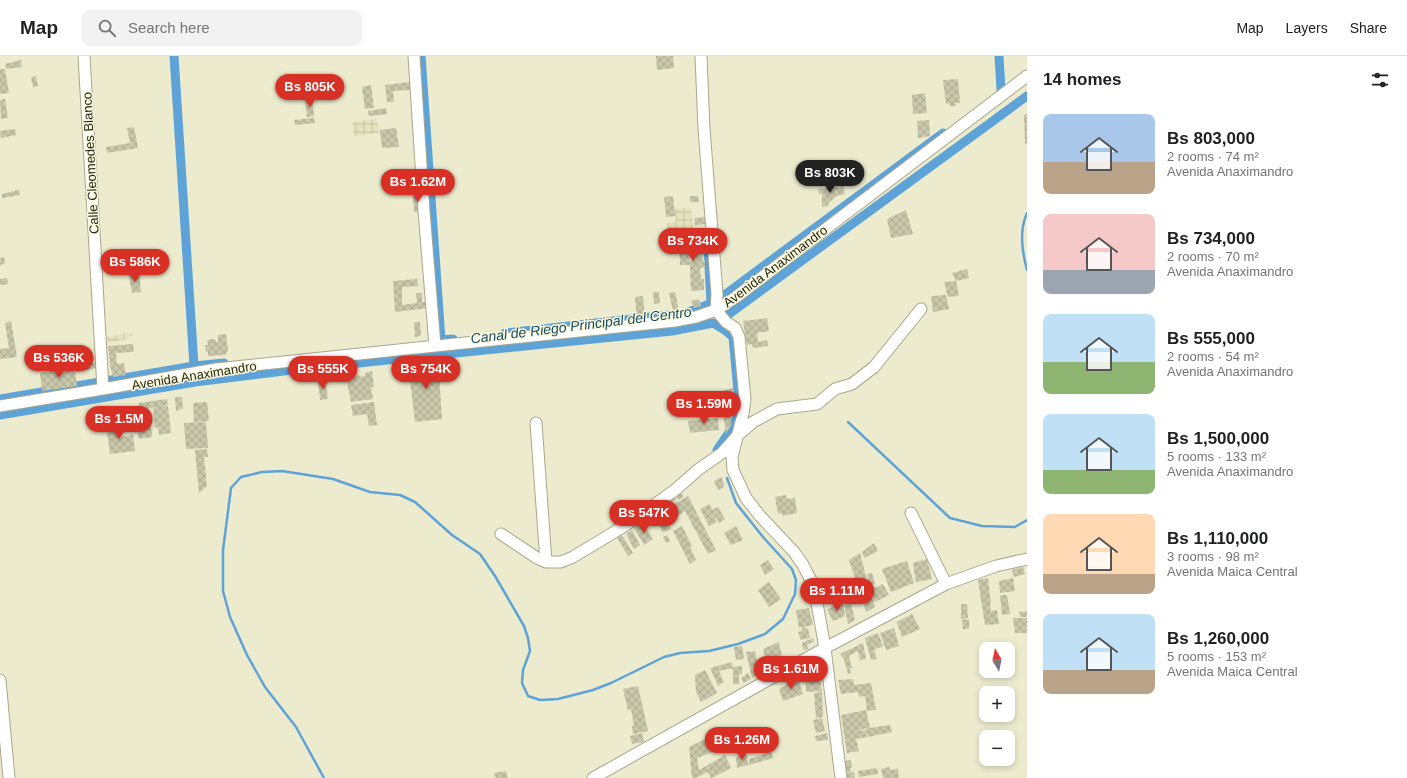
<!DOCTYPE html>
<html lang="en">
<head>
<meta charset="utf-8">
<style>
	:root { --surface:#fff; --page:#f2f2f2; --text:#202124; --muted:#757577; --line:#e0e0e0; --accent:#d93025 }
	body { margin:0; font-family:Helvetica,sans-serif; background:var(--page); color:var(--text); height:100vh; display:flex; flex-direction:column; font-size:15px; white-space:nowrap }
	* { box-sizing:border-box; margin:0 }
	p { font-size:13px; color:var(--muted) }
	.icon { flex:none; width:22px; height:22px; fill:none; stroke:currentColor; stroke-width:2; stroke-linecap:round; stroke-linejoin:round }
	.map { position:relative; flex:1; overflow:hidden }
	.panel { display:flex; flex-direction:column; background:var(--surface); width:380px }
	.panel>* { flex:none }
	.needle { width:26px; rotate:350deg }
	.tools { position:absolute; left:979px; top:586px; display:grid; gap:8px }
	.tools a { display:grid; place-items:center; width:36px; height:36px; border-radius:8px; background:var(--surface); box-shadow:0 2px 6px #0003; font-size:20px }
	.price { position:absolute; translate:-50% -34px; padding:0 9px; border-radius:14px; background:var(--accent); color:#fff; font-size:13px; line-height:26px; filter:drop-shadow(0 1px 2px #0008) }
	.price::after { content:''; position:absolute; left:50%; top:24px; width:12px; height:9px; margin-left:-6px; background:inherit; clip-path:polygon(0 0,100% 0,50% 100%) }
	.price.on { background:#222; color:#fff }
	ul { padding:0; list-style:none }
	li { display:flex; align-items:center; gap:12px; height:100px; padding:0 16px }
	li span { display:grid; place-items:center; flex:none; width:112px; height:80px; border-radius:8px; color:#555 }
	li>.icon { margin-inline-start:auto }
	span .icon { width:48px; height:48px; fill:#fffc; stroke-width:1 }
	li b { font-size:17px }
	h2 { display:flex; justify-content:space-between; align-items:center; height:48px; padding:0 16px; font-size:17px }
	header { display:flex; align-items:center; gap:24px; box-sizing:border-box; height:56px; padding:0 20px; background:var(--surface); border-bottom:1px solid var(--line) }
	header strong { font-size:19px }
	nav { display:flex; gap:22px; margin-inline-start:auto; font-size:14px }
	.search { width:280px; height:36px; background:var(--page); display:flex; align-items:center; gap:10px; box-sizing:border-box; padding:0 14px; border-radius:8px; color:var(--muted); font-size:15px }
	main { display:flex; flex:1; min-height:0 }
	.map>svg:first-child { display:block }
	.industrial { fill:url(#industrial-grid) }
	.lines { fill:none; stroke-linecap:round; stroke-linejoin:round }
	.stream { stroke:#5ea3d7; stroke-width:2.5 }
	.canal { stroke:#5ea3d7; stroke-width:9 }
	.building { fill:url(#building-cross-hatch); fill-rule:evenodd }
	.minor-casing { stroke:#a9a78c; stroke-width:13 }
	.minor { stroke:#fff; stroke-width:11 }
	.labels { text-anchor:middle; stroke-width:3; stroke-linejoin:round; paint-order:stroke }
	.street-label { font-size:13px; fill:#28281c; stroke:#faf9db }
	.water-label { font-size:14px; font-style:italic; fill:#164a6d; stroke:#faf9db }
</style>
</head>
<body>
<header>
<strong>Map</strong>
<div class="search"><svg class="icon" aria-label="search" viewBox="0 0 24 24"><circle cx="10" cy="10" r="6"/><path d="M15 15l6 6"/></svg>Search here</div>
<nav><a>Map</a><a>Layers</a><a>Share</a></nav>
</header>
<main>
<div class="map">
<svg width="1027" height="722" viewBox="0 0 1027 722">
	<defs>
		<pattern id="industrial-grid" width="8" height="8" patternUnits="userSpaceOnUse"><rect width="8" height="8" fill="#e5e3be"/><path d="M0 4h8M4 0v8" fill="none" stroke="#c4c3a3"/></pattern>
		<pattern id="building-cross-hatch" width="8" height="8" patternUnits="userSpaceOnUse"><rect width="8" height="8" fill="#c8c7aa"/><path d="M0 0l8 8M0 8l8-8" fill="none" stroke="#acab92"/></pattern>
	</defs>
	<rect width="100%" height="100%" fill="#edebce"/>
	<path class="industrial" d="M377,63l2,14 -25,3 -2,-14z
		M691,152l2,21 -25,2 -1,-8 9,-1 -2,-13z
		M127,277l1,2 4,-2 1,3 -5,1 1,2 -21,3 -1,-5z"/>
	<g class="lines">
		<path class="stream" d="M1027,157c-8,18 -5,38 0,57
			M848,366l102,96 32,8 33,1 12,-7
			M324,722l-28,-51 -31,-40 -18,-32 -17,-38 -7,-26v-41l8,-62 10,-11 21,-5 20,-1 51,8 37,13 30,3 15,7 37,33 28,19 15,22 29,50 4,12 2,13 -7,19 -1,13 6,13 12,4 18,-1 35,-9 18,-7 53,-26 16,-4 29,-2 29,-7 27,-10 18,-15 12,-25 1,-14 -4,-11 -29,-32 -27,-34 -9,-25"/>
		<path class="canal" d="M174,0l20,310
			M421,0l20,284 12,-1
			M999,0l2,34
			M708,191l3,56
			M723,240l220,-163
			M729,258l298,-218
			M505,277l181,-20 26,-10
			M0,343l194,-33 30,-3
			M0,359l195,-33 105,-13 372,-38 41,-8 13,8 7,6 7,76 -12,21 -11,16"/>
	</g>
	<path class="building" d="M656,0h17l1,12 -17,2z
		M21,4l1,7 -16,2 -1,-5z
		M0,13h5l4,24 -9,1z
		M36,20l2,10 -5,1 -2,-10z
		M958,23l2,24h-5l1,3h-6v-3l-4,1 -3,-24z
		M410,26v8l-17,1 1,11h-7l-2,-17z
		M371,29l3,23 -9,1 -3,-22z
		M925,37l2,20 -14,1 -1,-19z
		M5,43l3,19 -7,1 -1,-19z
		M312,43l2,17 -7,1 -2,-17z
		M386,52l1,6 -18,2 -1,-5z
		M1027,58v30h-2l-1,-29z
		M314,62l1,5 -20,2 -1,-5z
		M929,64l1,16 -12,2 -1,-17z
		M134,71l4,21 -31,5 -1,-6 24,-4 -3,-15z
		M396,72l3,19 -17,1 -2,-18z
		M15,73l1,6 -15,3 -1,-7z
		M843,130l2,8 -9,2 -8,8v2l-6,1v-13h-3l-1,-5z
		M19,134l1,5 -18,3v-4z
		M413,138h8l1,18h-8z
		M673,140l2,20 -9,1 -2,-20z
		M690,140h8l1,6h-9z
		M906,154l7,24 -22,4 -4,-19z
		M705,161v7l-10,1 -1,-7z
		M700,176l2,16h-7l1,5h6l1,8 2,-1v7l-5,1 1,11h3v11l-13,1 -1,-26h-10l-1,-23 9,-1 1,21 3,-1 -2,-20h5l-1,-8z
		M4,201l1,7 -5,1v-7z
		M967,213l2,9 -13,3 -4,-8z
		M139,217l2,19 -9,1 -3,-18z
		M7,222l1,6 -8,1v-6z
		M417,223l1,7 -16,1v18l15,-2 -1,-10h6v9l7,-1v7l-34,4 -2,-31z
		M956,225l3,15 -11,1 -4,-15z
		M653,236h6l1,11 -6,1z
		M675,236l4,18 -6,1 -4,-18z
		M946,239l3,14 -16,3 -2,-16z
		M643,240l2,22 -8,1 -2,-22z
		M699,243l2,7 -7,2 -3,-7z
		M767,262l2,13 -12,2 1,9 9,-2 1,6 -15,2 -1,-4 -5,1 -4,-24z
		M11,265l6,36 -17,2v-10l9,-1 -4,-25z
		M414,266h6l1,14 -6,1z
		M226,278l2,17 -3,4 -17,1v-5l-2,1 -1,-7h3l-1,-5 8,-1 1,3h2v-7z
		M133,288l1,8 -18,1 1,11 7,-1 2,12 -13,2 -3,-12 -2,-19z
		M438,303l4,60 -27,3 -7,-59z
		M99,306l2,5 -25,5 -1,-6z
		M74,310l3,20 -35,5 -2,-18z
		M372,315l2,16h-3l2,12 -22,3 -5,-25 13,-2 1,2 5,-1v-3z
		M325,323l3,20 -8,1 -2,-20z
		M733,332l2,11 -12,2 -2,-10z
		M720,335l3,20v-5l7,-1 1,20 -5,9 -3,-21 -15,2 -1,-7h-5l1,7h-4l-3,-20 5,-1 1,7h4l-1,-8zM715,343l1,8h-5l-2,-7z
		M175,341h7l1,12h-3v1l-4,1z
		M167,343l1,6 -9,1h9l3,27 -12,2 -1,-8 -3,1 -2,-21 -6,2 -1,-1 -6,1 -1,-6z
		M207,346l2,19 -15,1 -1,-19z
		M374,346l3,23 -8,1 -2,-12 -14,2 -2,-11z
		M718,362l1,12 -29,3 -2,-12z
		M206,366l2,26 -22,1 -2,-26z
		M119,367l1,14 13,-2 2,16 -25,3 -4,-29z
		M151,369l1,12 -13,2 -2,-12z
		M207,393l1,8h-4l3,29 -8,7 -4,-43z
		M722,421l2,10 -6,3 -4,-9z
		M678,434l6,6 -5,4 -6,-6z
		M673,439l3,5 -9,7 -1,-1 4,8 -3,3 -6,-12z
		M786,439l1,4 8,-1 2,15 -15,3v-3l-4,1 -3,-17z
		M688,440l28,54 -8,4 -23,-43 -10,7 -8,-10 11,-7 4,4 -3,-4z
		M710,448l2,6 6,-3 7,12 -6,4 -6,-11 4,10 -8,4 -9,-17z
		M660,449l11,24 -8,4 -11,-21z
		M643,467l10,16 -9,6 -10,-17z
		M682,470l10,20 -2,1 6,13 -6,4 -17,-33z
		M736,470l7,14 -12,5 -7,-12z
		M632,474l8,15 -6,4 -8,-15z
		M622,479l11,18 -5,3 -11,-18z
		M667,479l3,6 -4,2 -3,-6z
		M874,487l4,8 -14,7 -2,-6z
		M860,497l7,28 -9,6 -9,-27z
		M927,503l5,20 -16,3 -3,-19z
		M768,504l6,9 -9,6 -5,-10z
		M907,505l7,22 -23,9 -9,-23z
		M1023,511l2,7 -11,3 -2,-7z
		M872,517l3,10 -5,2 -3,-11z
		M988,522l3,27h-1l1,6 6,-1 2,14 -14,1 -7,-45z
		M1013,522l2,13 -15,2 -1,-12z
		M769,526l12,17 -12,8 -11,-17z
		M883,528l6,11 -14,7 -4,-12z
		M870,533l5,18 -9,5 -5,-18z
		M1000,539h7l3,19 -8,1z
		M843,547l2,13 -12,5 -6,-12z
		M851,548l4,16 -7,4 -4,-19z
		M961,548h6l1,14 -7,1z
		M809,552l4,17 -14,3 -3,-18z
		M1027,555v6h-7l-1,-5z
		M912,558l8,15 -18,8 -5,-15z
		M1013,562h14v15h-12z
		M969,563v10h-6l-1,-9z
		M804,571l1,2 3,-1 2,10 -9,2 -3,-8 4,-1v-3z
		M894,572l5,18 -13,4 -6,-17z
		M878,577l5,13 -9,4 3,9 -6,1 -6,-22z
		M813,582l1,4 -7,3 1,4 -5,1 -1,-7z
		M779,586l3,15 -15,8 -4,-16z
		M863,587l3,16 -6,1 -2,-9 -9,5 3,12h-2l1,5 -3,1 -4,-15 -4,-5z
		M742,590l2,13 -8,1 -2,-13z
		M755,595l4,23 -7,4 -6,-26z
		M732,606v5l10,-1v8h-3v10h-6v-16l-14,3 5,11 -6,4 -8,-18z
		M705,614l12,23 -16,9 -5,-10 -1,-17z
		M748,617l3,6 -7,4 -3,-5z
		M805,617h14l3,18 -16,1z
		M798,622l5,16 -20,7 -4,-12z
		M853,623l1,6 17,-2 5,27 -9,1 -2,-15 -6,1 -1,-5 -17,2 -3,-14z
		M638,630l10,45 -15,3 -1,-8h2l-3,-17 -3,1 -5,-21z
		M822,636l1,25 -7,1 -2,-25z
		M866,654l4,18 20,-3 2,7 -24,5 -2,-9 -9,3 9,-1 1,7 -11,2 3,12 -12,2 -6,-38z
		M822,662l3,13 -9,2 -3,-13z
		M734,672l2,14 -10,1 -1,-13z
		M642,677l2,9 -12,2 -2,-8z
		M717,677l6,15 -26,10 2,12 26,-15 6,13 -19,10h-1l-3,-6 -12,6h-4l-3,-31z
		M827,677l1,7 -12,1 -1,-5z
		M770,681l3,6 -23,10 -3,-7z
		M771,696l2,6 -24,7v-6z
		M747,699l1,10 -11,3 -1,-11z
		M851,704l1,8h-2l1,4 -6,1 -1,-12z
		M889,711l1,3 8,-1 1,9h-16l-2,-9z
		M877,712l1,6 -19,3 -1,-6z
		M506,715l2,7h-12l-2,-5z
		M854,716l1,6h-11l-1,-4z"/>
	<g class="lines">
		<g class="minor-casing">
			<path id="minor" d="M84,0l19,333
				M414,0l10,155 11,135
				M701,0l3,73 13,165 -1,16 10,12 9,6 4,9 6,62 -2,15 -11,43 1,13 13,28 14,18 34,36 9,13 11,21 11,62 16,130
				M0,350l103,-17 113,-20 459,-48 21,-4 20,-7 20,-13 291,-221
				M536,367l10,139
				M911,457l35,71
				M501,478l36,24 9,4h15l12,-5 53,-32 49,-35 24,-21 23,-16 16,-18 15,-13 24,-13 40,-5 18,-15 17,-5 22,-17 47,-58
				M0,624l9,98
				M593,722l232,-130 121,-64 50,-18 31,-7"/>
		</g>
		<use href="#minor" class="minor"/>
	</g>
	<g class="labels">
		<g class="street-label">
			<text transform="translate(90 107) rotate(-93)" y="5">Calle Cleomedes Blanco</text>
			<text transform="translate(775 210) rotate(-37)" y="5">Avenida Anaximandro</text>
			<text transform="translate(194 319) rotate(-9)" y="5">Avenida Anaximandro</text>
		</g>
		<g class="water-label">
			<text transform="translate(581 269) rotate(-7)" y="5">Canal de Riego Principal del Centro</text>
		</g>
	</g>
</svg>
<div class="tools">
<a><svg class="needle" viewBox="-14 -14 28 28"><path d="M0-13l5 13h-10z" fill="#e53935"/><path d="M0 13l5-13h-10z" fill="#757577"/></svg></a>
<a>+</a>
<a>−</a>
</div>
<b class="price" style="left:310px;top:52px">Bs 805K</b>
<b class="price on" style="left:830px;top:138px">Bs 803K</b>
<b class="price" style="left:418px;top:147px">Bs 1.62M</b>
<b class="price" style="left:693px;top:206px">Bs 734K</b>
<b class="price" style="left:135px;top:227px">Bs 586K</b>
<b class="price" style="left:59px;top:323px">Bs 536K</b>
<b class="price" style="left:323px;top:334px">Bs 555K</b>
<b class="price" style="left:426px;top:334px">Bs 754K</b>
<b class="price" style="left:704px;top:369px">Bs 1.59M</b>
<b class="price" style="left:119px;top:384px">Bs 1.5M</b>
<b class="price" style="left:644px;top:478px">Bs 547K</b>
<b class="price" style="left:837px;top:556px">Bs 1.11M</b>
<b class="price" style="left:791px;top:634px">Bs 1.61M</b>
<b class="price" style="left:742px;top:705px">Bs 1.26M</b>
</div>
<section class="panel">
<h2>14 homes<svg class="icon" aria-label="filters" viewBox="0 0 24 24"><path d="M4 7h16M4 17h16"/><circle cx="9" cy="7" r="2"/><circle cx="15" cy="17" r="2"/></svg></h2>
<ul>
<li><span style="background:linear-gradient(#a9c7e8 60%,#b9a48a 0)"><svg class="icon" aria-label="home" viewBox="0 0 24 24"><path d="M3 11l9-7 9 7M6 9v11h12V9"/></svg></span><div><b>Bs 803,000</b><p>2 rooms · 74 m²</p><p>Avenida Anaximandro</p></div></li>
<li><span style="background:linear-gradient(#f6c9c9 70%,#9aa5b1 0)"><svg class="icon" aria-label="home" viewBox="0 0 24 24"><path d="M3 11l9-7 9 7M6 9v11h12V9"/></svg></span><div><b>Bs 734,000</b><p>2 rooms · 70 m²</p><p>Avenida Anaximandro</p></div></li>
<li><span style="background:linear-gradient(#bfe0f5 60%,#8fb573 0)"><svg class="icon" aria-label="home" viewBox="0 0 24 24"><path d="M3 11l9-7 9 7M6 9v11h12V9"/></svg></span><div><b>Bs 555,000</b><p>2 rooms · 54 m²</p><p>Avenida Anaximandro</p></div></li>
<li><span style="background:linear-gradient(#bfe0f5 70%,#8fb573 0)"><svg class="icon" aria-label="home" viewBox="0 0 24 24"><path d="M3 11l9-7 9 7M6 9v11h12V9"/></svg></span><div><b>Bs 1,500,000</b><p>5 rooms · 133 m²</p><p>Avenida Anaximandro</p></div></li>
<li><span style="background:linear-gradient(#ffd9b3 75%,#b9a48a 0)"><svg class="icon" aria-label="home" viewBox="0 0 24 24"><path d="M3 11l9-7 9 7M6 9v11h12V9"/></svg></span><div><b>Bs 1,110,000</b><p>3 rooms · 98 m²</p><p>Avenida Maica Central</p></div></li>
<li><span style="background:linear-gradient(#bfe0f5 70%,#b9a48a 0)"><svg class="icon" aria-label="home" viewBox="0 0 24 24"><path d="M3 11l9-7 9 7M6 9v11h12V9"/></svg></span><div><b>Bs 1,260,000</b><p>5 rooms · 153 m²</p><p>Avenida Maica Central</p></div></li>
</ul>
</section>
</main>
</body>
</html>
